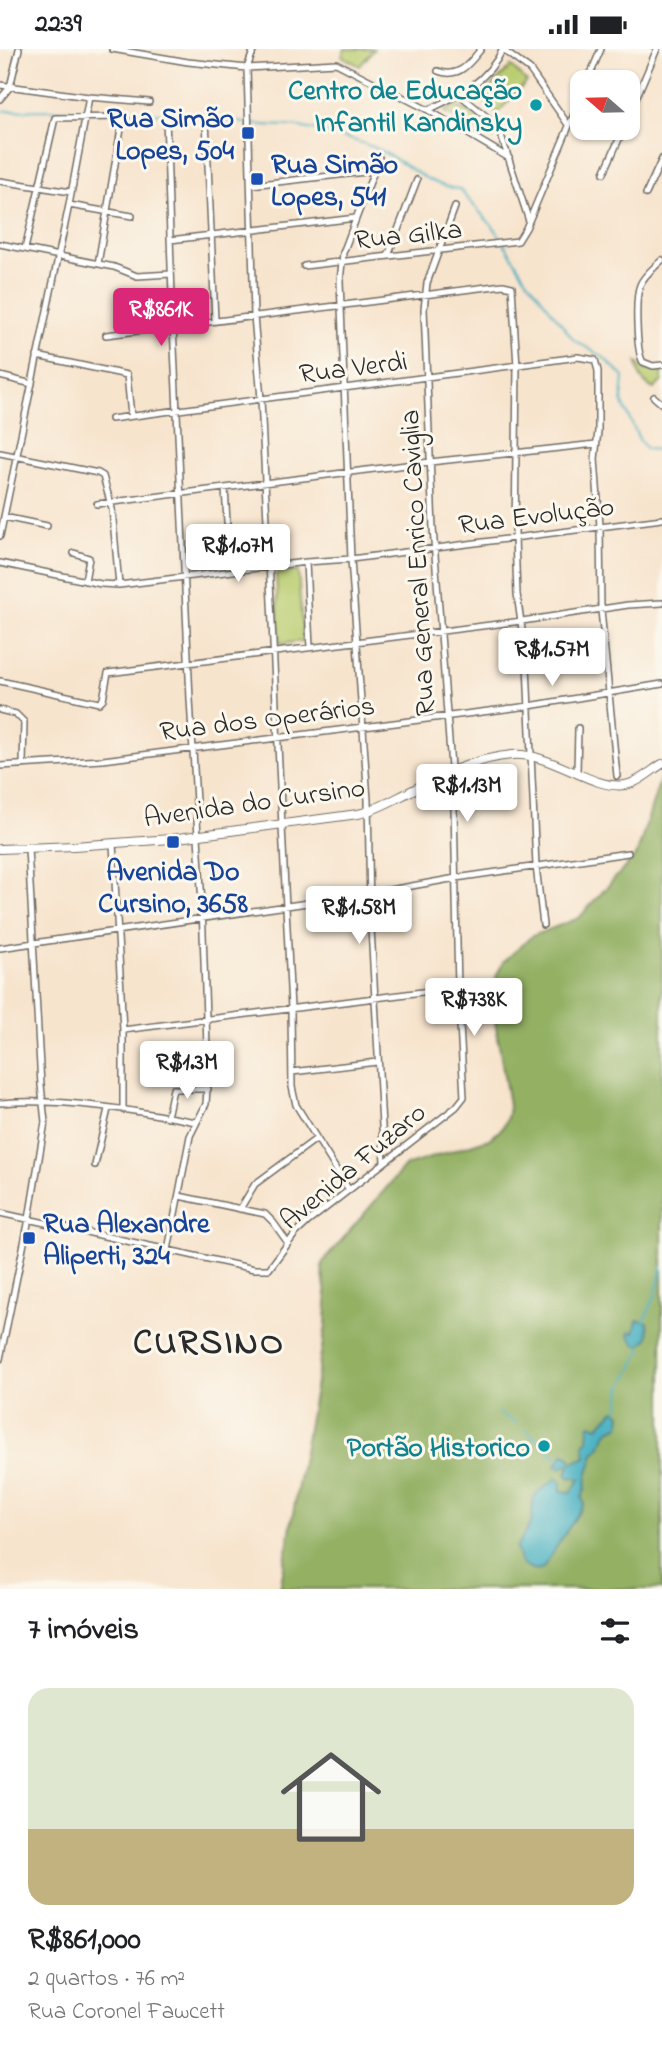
<!DOCTYPE html>
<html lang="pt">
<head>
<meta charset="utf-8">
<style>
	:root { --surface:#fff; --page:#f6f6f6; --text:#202124; --muted:#757577; --accent:#db2777 }
	body { margin:0; font-family:"Indie Flower",sans-serif; background:var(--page); color:var(--text); height:100vh; display:flex; flex-direction:column; font-size:26px; white-space:nowrap }
	* { box-sizing:border-box; margin:0 }
	p { font-size:23px; color:var(--muted) }
	.icon { flex:none; width:38px; height:38px; fill:none; stroke:currentColor; stroke-width:2; stroke-linecap:round; stroke-linejoin:round }
	.map { position:relative; height:1540px; overflow:hidden }
	.details { display:flex; flex-direction:column; background:var(--surface); flex:1 }
	.details>* { flex:none }
	.needle { width:46px; rotate:290deg }
	.controls { position:absolute; left:570px; top:21px; display:grid; gap:14px }
	.controls a { display:grid; place-items:center; width:70px; height:70px; border-radius:14px; background:var(--surface); box-shadow:0 2px 5px #0004; font-size:35px }
	.price { position:absolute; translate:-50% -60px; padding:0 16px; border-radius:7px; background:#fff; color:#222; font-size:23px; line-height:46px; filter:drop-shadow(0 2px 4px #0008) }
	.price::after { content:''; position:absolute; left:50%; top:42px; width:21px; height:16px; margin-left:-10px; background:inherit; clip-path:polygon(0 0,100% 0,50% 100%) }
	.price.current { background:var(--accent); color:#fff }
	ul { padding:0; list-style:none }
	li { display:grid; align-content:center; gap:14px; height:371px; padding:0 28px }
	li span { display:grid; place-items:center; height:217px; border-radius:21px; color:#555 }
	li>.icon { margin-inline-start:auto }
	span .icon { width:126px; height:126px; fill:#fffc; stroke-width:1 }
	li b { font-size:30px }
	h2 { display:flex; justify-content:space-between; align-items:center; height:84px; padding:0 28px; font-size:30px }
	.status { display:flex; justify-content:space-between; align-items:center; height:49px; padding:0 35px; background:var(--surface); direction:ltr }
	.status svg { height:19px; fill:currentColor }
	.map>svg:first-child { display:block }
	.green { fill:#bacd71; stroke:#727c4e; stroke-width:2 }
	.forest { fill:#93b063; stroke:#5f6e47; stroke-width:2 }
	.water { fill:#41adc0; stroke:#366c76; stroke-width:2 }
	.lines { fill:none; stroke-linecap:round; stroke-linejoin:round }
	.stream { stroke:#41adc0; stroke-width:2 }
	.street-casing { stroke:#726c64; stroke-width:8 }
	.secondary-casing { stroke:#726c64; stroke-width:10 }
	.street { stroke:#fff; stroke-width:5 }
	.secondary { stroke:#fff; stroke-width:8 }
	.culture-dot { fill:#0f9aa8; stroke:#fbf7ec; stroke-width:2.5 }
	.transit-dot { fill:#1a4fb4; stroke:#fbf7ec; stroke-width:2.5 }
	.labels { text-anchor:middle; stroke-width:6; stroke-linejoin:round; paint-order:stroke }
	.culture-label { font-size:28px; font-weight:bold; fill:#0d838f; stroke:#fbf7ec; text-anchor:end }
	.transit-label { font-size:28px; font-weight:bold; fill:#164399; stroke:#fbf7ec; text-anchor:start }
	.street-label { font-size:28px; fill:#2b2b2b; stroke:#fbf7ec }
	.district-label { font-size:35px; font-weight:bold; letter-spacing:2px; fill:#2b2b2b; stroke:#fbf7ec }
</style>
</head>
<body>
<div class="status"><b>22:39</b><svg viewBox="0 0 49 12"><path d="M0 12V9h3v3zM5 12V6h3v6zM10 12V3h3v9zM15 12V0h3v12zM26 1h20v11H26zM47 4h2v5h-2z"/></svg></div>
<div class="map">
<svg width="662" height="1540" viewBox="0 0 662 1540">
	<rect width="100%" height="100%" fill="#fbf7ec"/>
	<filter id="ink" filterUnits="userSpaceOnUse"><feTurbulence type="fractalNoise" baseFrequency=".0143" numOctaves="2"/><feDisplacementMap in="SourceGraphic" scale="14" xChannelSelector="R" yChannelSelector="G"/><feConvolveMatrix kernelMatrix="1 2 1 2 8 2 1 2 1" color-interpolation-filters="sRGB"/></filter>
	<filter id="wash" filterUnits="userSpaceOnUse"><feTurbulence type="fractalNoise" baseFrequency=".00686" numOctaves="4" result="noise"/><feDisplacementMap in="SourceGraphic" scale="28" xChannelSelector="R" yChannelSelector="G"/><feGaussianBlur stdDeviation="1.57" result="paint"/><feColorMatrix in="noise" values="0 0 0 0 0 0 0 0 0 0 0 0 0 0 0 0 0 1.4 0 .05"/><feComposite in="paint" operator="in"/></filter>
	<g filter="url(#wash)">
		<rect width="100%" height="100%" fill="#f7e4cd"/>
		<path class="green" d="M345,0h29l-14,17 -18,-10z
			M511,17l16,16 -30,31 -16,-15z
			M454,58c18,2 31,16 40,30l-1,2 -48,-27 2,-3z
			M637,313l8,8 17,1v10l-8,8c-12,-6 -16,-14 -17,-27z
			M298,522l5,70 -23,3 -4,-70z"/>
		<path class="forest" d="M662,724v816h-382l46,-264 1,-24 -5,-33 1,-6 82,-96 84,-27c14,-9 19,-17 20,-34l-14,-84 1,-44 7,-15 29,-26 47,-18 58,-64z"/>
		<path class="water" d="M637,1271l11,2 1,15 -9,9 -5,-2 -6,-9v-3l5,1z
			M614,1361l7,4 -1,11 -12,6 -8,17 -6,6c-1,7 -4,11 -6,18 -3,10 0,16 -6,25l2,7 -41,64c-9,4 -14,0 -22,-5l-5,-15 16,-27 1,-22 4,-6 20,-15 4,4v9l10,1 9,-13 -12,-2 -2,-4 4,-6 -1,-3 -9,4 -4,-2 7,-12 6,2 4,7 13,-6 -2,-13 4,-4 1,-14 2,-2 7,3z"/>
		<g class="lines">
			<path class="stream" d="M4,62c81,-3 161,0 241,12
				M251,75c15,2 35,1 48,3 25,5 51,11 74,20 31,13 51,38 86,42l37,41 27,44 51,66 29,17 21,20 -2,22 2,7 15,33 7,10 16,1
				M644,1273l12,-29 6,-26
				M618,1362l4,-24 19,-36 -1,-6
				M498,1363l20,12
				M525,1380l32,29h4"/>
		</g>
	</g>
	<g filter="url(#ink)">
		<g class="lines">
			<g class="street-casing">
				<path id="street" d="M112,0l76,13 59,6 89,-5 92,47 81,48
					M254,0l-7,19 7,248 7,83 30,610 1,78 4,18 53,85
					M503,1l27,20 39,56
					M438,22c21,8 31,-7 43,-22
					M587,33l14,-33
					M0,36l89,12 60,5
					M460,46l32,26 8,11 29,89
					M0,50l10,-12 9,-38
					M428,61c32,-15 59,-28 75,-61
					M166,68l7,208 17,374 12,206 6,169 -2,30 -16,32 -22,114
					M628,68l29,-68
					M206,71l9,200
					M379,109l-36,95 -3,28 11,278 17,241 2,110 14,252
					M604,124l20,-45
					M0,132l71,11
					M251,136l123,-14
					M646,145l16,-35
					M69,156l63,11
					M170,191l186,-22
					M0,195l114,23 23,9 34,-2
					M25,200l30,-131 68,-1 -25,147
					M388,207l29,-76
					M662,211c-7,7 -18,15 -22,25 -5,12 -4,67 3,77l10,4 9,-1
					M304,217l214,-25 8,-13 57,-135
					M106,286l397,-50 9,2 5,79 -2,171 2,57 10,71 9,201 7,59
					M37,307l90,19 4,41
					M0,327l32,8
					M654,348l8,7
					M111,370l467,-62 17,3 3,11v60l-3,28 5,67 1,84 16,166
					M0,404l98,20 5,3 9,33 7,76
					M225,439l2,34
					M97,455l333,-42 166,-18
					M4,468l43,9
					M0,487l69,-331 20,-108
					M74,504l15,5 -4,23
					M306,513l4,85
					M0,514l101,21 18,1 187,-23 45,-3 311,-40
					M0,632l99,22 4,-4 5,-26 414,-52 106,-16 34,-2
					M0,661l16,4 8,8 -1,43
					M0,717l103,-6 426,-54 133,-22
					M577,723l1,-44
					M113,794l10,187v80
					M0,899l362,-53 94,-17 172,-25
					M123,981l370,-47
					M292,1023l85,-10
					M0,1054c64,-5 133,7 196,19
					M167,1068l6,-28h35
					M95,1116l13,-56
					M179,1147l86,18 8,8 15,21
					M240,1160l15,-25 61,-45
					M0,1164l254,56h15l26,-35 14,-13 147,-114 8,-10 -6,-109 -4,-181 -21,-279 -9,-219 3,-26 28,-76
					M0,1310l29,-140 16,-97 -4,-37 -13,-237"/>
			</g>
			<g class="secondary-casing">
				<path id="secondary" d="M0,800l74,-3 97,-7 187,-25c18,-4 33,-13 49,-21 33,-17 68,-35 105,-38 40,-3 79,35 113,30 13,-2 26,-14 37,-21"/>
			</g>
			<use href="#street" class="street"/>
			<use href="#secondary" class="secondary"/>
		</g>
	</g>
	<g class="culture-dot">
		<circle cx="536" cy="56" r="7"/>
		<circle cx="544" cy="1397" r="7"/>
	</g>
	<g class="transit-dot">
		<rect x="241" y="77" width="14" height="14" rx="3.5"/>
		<rect x="250" y="123" width="14" height="14" rx="3.5"/>
		<rect x="166" y="786" width="14" height="14" rx="3.5"/>
		<rect x="22" y="1182" width="14" height="14" rx="3.5"/>
	</g>
	<g class="labels">
		<g class="culture-label">
			<text x="522" y="50">Centro de Educação<tspan x="522" dy="32">Infantil Kandinsky</tspan></text>
			<text x="530" y="1407">Portão Historico</text>
		</g>
		<g class="transit-label">
			<text x="234" y="78" text-anchor="end">Rua Simão<tspan x="234" dy="32">Lopes, 504</tspan></text>
			<text x="271" y="124">Rua Simão<tspan x="271" dy="32">Lopes, 541</tspan></text>
			<text x="173" y="831" text-anchor="middle">Avenida Do<tspan x="173" dy="32">Cursino, 3658</tspan></text>
			<text x="43" y="1183">Rua Alexandre<tspan x="43" dy="32">Aliperti, 324</tspan></text>
		</g>
		<g class="street-label">
			<text transform="translate(408 184) rotate(-6)" y="10">Rua Gilka</text>
			<text transform="translate(353 317) rotate(-7)" y="10">Rua Verdi</text>
			<text transform="translate(536 465) rotate(-7)" y="10">Rua Evolução</text>
			<text transform="translate(416 514) rotate(-93)" y="10">Rua General Enrico Caviglia</text>
			<text transform="translate(267 668) rotate(-7)" y="10">Rua dos Operários</text>
			<text transform="translate(254 752) rotate(-8)" y="10">Avenida do Cursino</text>
			<text transform="translate(352 1116) rotate(-40)" y="10">Avenida Fuzaro</text>
		</g>
		<g class="district-label">
			<text x="209" y="1304">CURSINO</text>
		</g>
	</g>
</svg>
<div class="controls">
<a><svg class="needle" viewBox="-14 -14 28 28"><path d="M0-13l5 13h-10z" fill="#e53935"/><path d="M0 13l5-13h-10z" fill="#757577"/></svg></a>
</div>
<b class="price current" style="left:161px;top:299px">R$861K</b>
<b class="price" style="left:238px;top:535px">R$1.07M</b>
<b class="price" style="left:552px;top:639px">R$1.57M</b>
<b class="price" style="left:467px;top:775px">R$1.13M</b>
<b class="price" style="left:359px;top:897px">R$1.58M</b>
<b class="price" style="left:474px;top:989px">R$738K</b>
<b class="price" style="left:187px;top:1052px">R$1.3M</b>
</div>
<section class="details">
<h2>7 imóveis<svg class="icon" aria-label="filters" viewBox="0 0 24 24"><path d="M4 7h16M4 17h16"/><circle cx="9" cy="7" r="2"/><circle cx="15" cy="17" r="2"/></svg></h2>
<ul>
<li><span style="background:linear-gradient(#dfe7d0 65%,#c2b280 0)"><svg class="icon" aria-label="home" viewBox="0 0 24 24"><path d="M3 11l9-7 9 7M6 9v11h12V9"/></svg></span><div><b>R$861,000</b><p>2 quartos · 76 m²</p><p>Rua Coronel Fawcett</p></div></li>
</ul>
</section>
</body>
</html>
